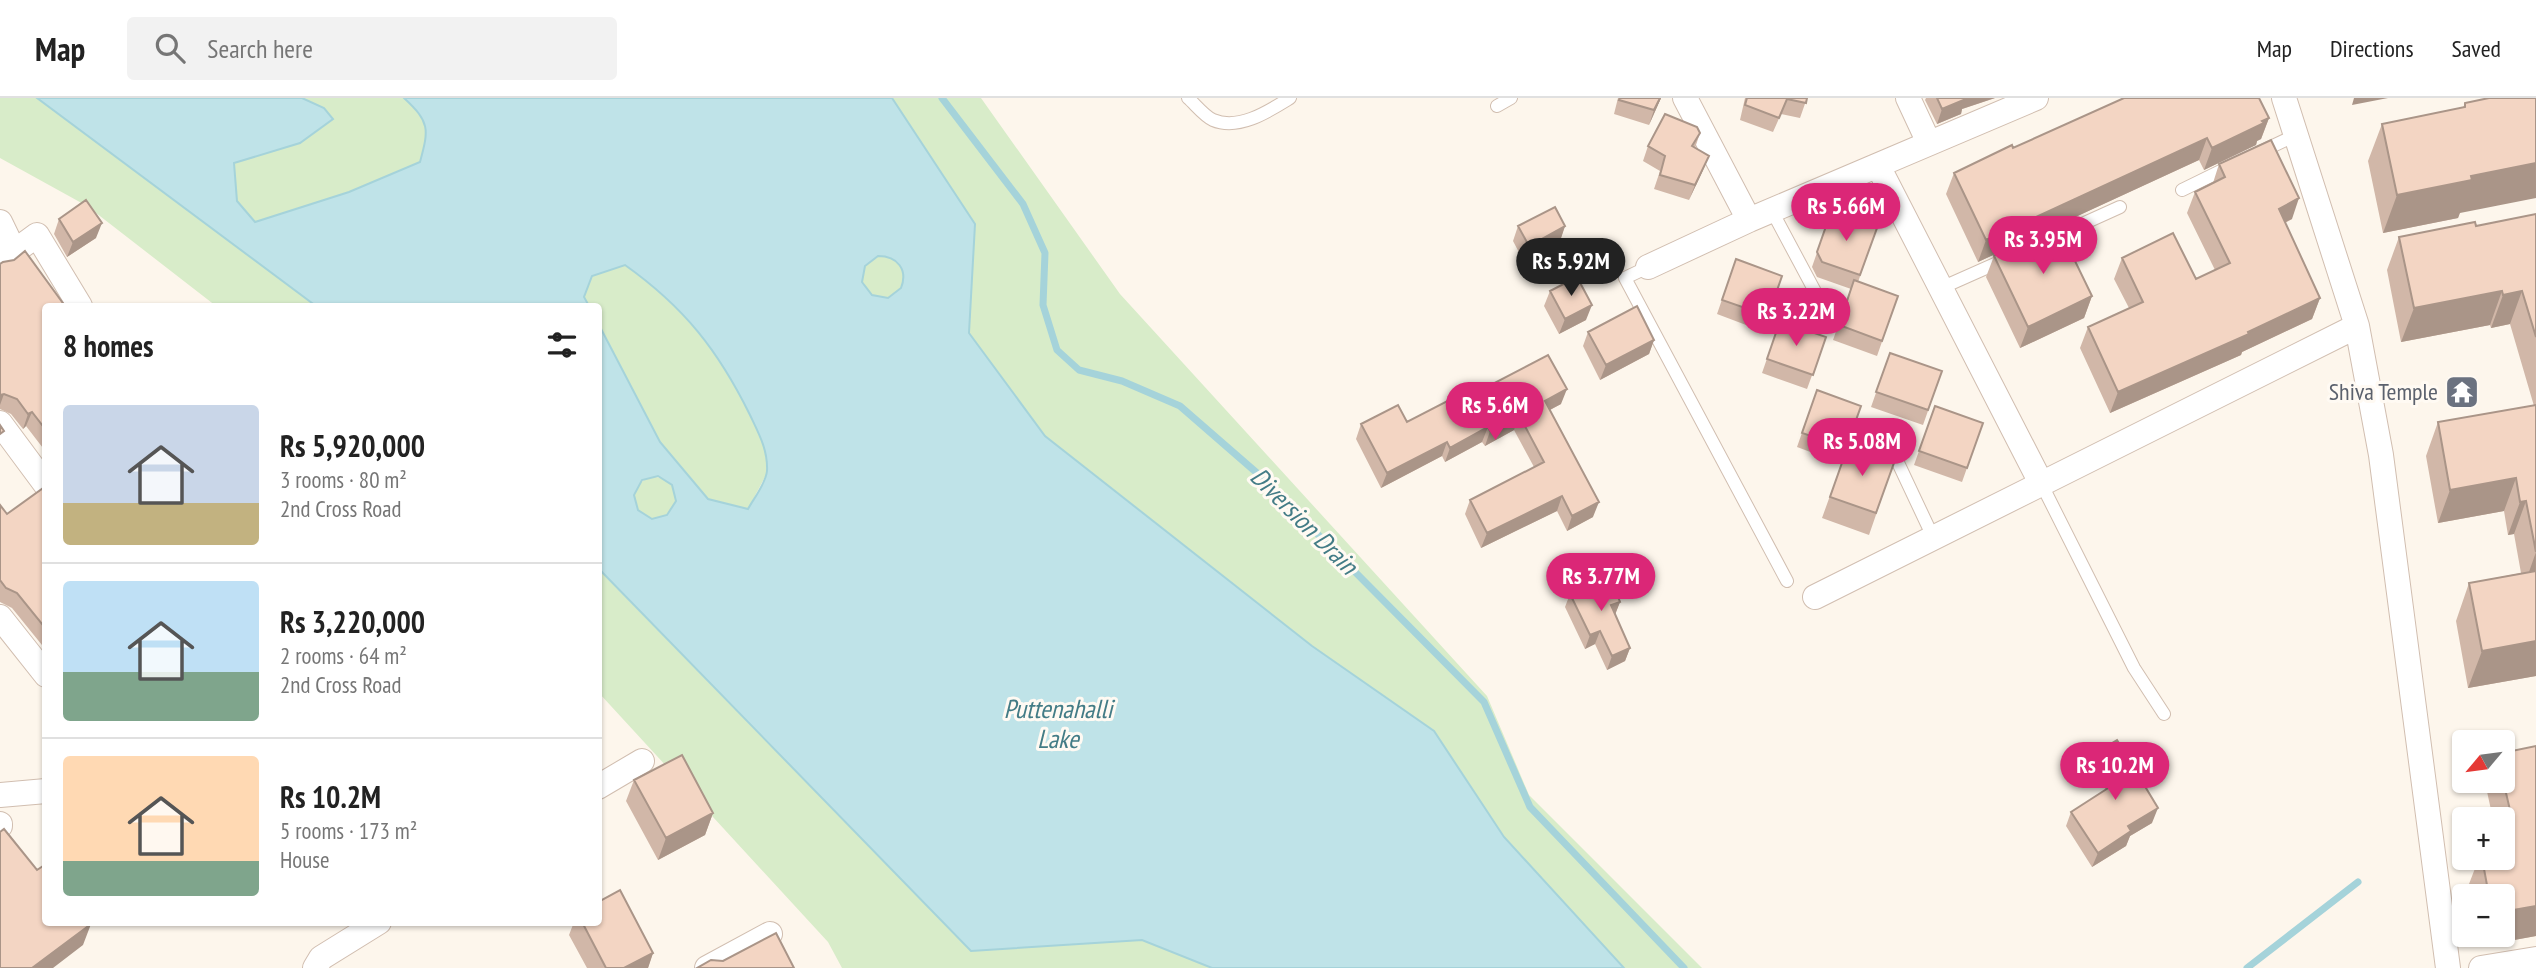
<!DOCTYPE html>
<html lang="en">
<head>
<meta charset="utf-8">
<style>
	:root { --surface:#fff; --page:#f2f2f2; --text:#222; --muted:#767676; --line:#e0e0e0; --accent:#db2777 }
	body { margin:0; font-family:"PT Sans Narrow",sans-serif; background:var(--page); color:var(--text); height:100vh; display:flex; flex-direction:column; font-size:26px; white-space:nowrap }
	* { box-sizing:border-box; margin:0 }
	p { font-size:23px; color:var(--muted) }
	.icon { flex:none; width:38px; height:38px; fill:none; stroke:currentColor; stroke-width:2; stroke-linecap:round; stroke-linejoin:round }
	.map { position:relative; flex:1; overflow:hidden }
	.side { position:absolute; left:42px; top:205px; width:560px; height:623px; display:flex; flex-direction:column; background:var(--surface); border-radius:7px; box-shadow:0 2px 5px #0004 }
	.side>* { flex:none }
	.needle { width:46px; rotate:241deg }
	.tools { position:absolute; left:2452px; top:632px; display:grid; gap:14px }
	.tools a { display:grid; place-items:center; width:63px; height:63px; border-radius:7px; background:var(--surface); box-shadow:0 2px 5px #0004; font-size:35px }
	.price { position:absolute; translate:-50% -60px; padding:0 16px; border-radius:24px; background:var(--accent); color:#fff; font-size:23px; line-height:46px; filter:drop-shadow(0 2px 4px #0008) }
	.price::after { content:''; position:absolute; left:50%; top:42px; width:21px; height:16px; margin-left:-10px; background:inherit; clip-path:polygon(0 0,100% 0,50% 100%) }
	.price.current { background:#222; color:#fff }
	ul { padding:0; list-style:none }
	li { display:flex; align-items:center; gap:21px; height:175px; padding:0 21px }
	li+li { border-top:2px solid var(--line) }
	li span { display:grid; place-items:center; flex:none; width:196px; height:140px; border-radius:7px; color:#555 }
	li>.icon { margin-inline-start:auto }
	span .icon { width:84px; height:84px; fill:#fffc; stroke-width:1 }
	li b { font-size:30px }
	h2 { display:flex; justify-content:space-between; align-items:center; height:84px; padding:0 21px; font-size:30px }
	header { display:flex; align-items:center; gap:42px; box-sizing:border-box; height:98px; padding:0 35px; background:var(--surface); border-bottom:2px solid var(--line) }
	header strong { font-size:33px }
	nav { display:flex; gap:38px; margin-inline-start:auto; font-size:24px }
	.search { width:490px; height:63px; background:var(--page); display:flex; align-items:center; gap:18px; box-sizing:border-box; padding:0 24px; border-radius:7px; color:var(--muted); font-size:26px }
	.map>svg:first-child { display:block }
	.green { fill:#d8ecc9 }
	.water { fill:#bfe3e8; stroke:#a5d3da; stroke-width:2; fill-rule:evenodd }
	.lines { fill:none; stroke-linecap:round; stroke-linejoin:round }
	.stream { stroke:#a5d3da; stroke-width:7 }
	.lane-casing { stroke:#d1beb0; stroke-width:14 }
	.street-casing { stroke:#d1beb0; stroke-width:26 }
	.lane { stroke:#fff; stroke-width:12 }
	.street { stroke:#fff; stroke-width:24 }
	.wall { fill:#d1b7a8 }
	.shaded-wall { fill:#aa9588 }
	.building { fill:#f3d5c3; stroke:#aa9588; stroke-width:2 }
	.labels { text-anchor:middle; stroke-width:6; stroke-linejoin:round; paint-order:stroke }
	.worship-label { font-size:24px; fill:#5b616d; stroke:#fffaf3; text-anchor:end }
	.water-label { font-size:26px; font-style:italic; fill:#437c86; stroke:#fffaf3 }
</style>
</head>
<body>
<header>
<strong>Map</strong>
<div class="search"><svg class="icon" aria-label="search" viewBox="0 0 24 24"><circle cx="10" cy="10" r="6"/><path d="M15 15l6 6"/></svg>Search here</div>
<nav><a>Map</a><a>Directions</a><a>Saved</a></nav>
</header>
<div class="map">
<svg width="2536" height="870" viewBox="0 0 2536 870">
	<rect width="100%" height="100%" fill="#fdf6ec"/>
	<path class="green" d="M0,0h37l279,208h-100l-129,-100 -87,-48z
		M302,0h102c26,24 25,31 16,64l-71,30 -94,30 -18,-21 -3,-38 66,-20 33,-24 -9,-11z
		M892,0h89l139,196 367,402 42,99 173,173h-78l-120,-131 -70,-106 -122,-85 -267,-210 -76,-103 6,-109z
		M862 179a21 21 0 1 1 42 0a21 21 0 1 1-42 0Z
		M625,167l26,19 46,45 32,44 36,73 2,27 -19,36 -40,-10 -48,-57 -61,-117 -1,-19h-9l-5,-8 8,-22z
		M634 400a21 21 0 1 1 42 0a21 21 0 1 1-42 0Z
		M598,471l373,382 171,-11 70,28h-370l-14,-26 -229,-249z"/>
	<path class="water" d="M37,0h265l22,10 9,11 -33,24 -66,20 3,38 18,21 94,-30 71,-30c9,-33 10,-40 -16,-64h488l83,126 -6,109 76,103 267,210 122,85 70,106 120,131h-412l-70,-28 -171,11 -372,-382v-244l61,117 48,57 40,10c6,-11 18,-26 19,-38 1,-21 -8,-37 -17,-56 -32,-65 -66,-108 -125,-150l-33,11 -8,21 5,9h-273zM878,158c20,0 30,14 23,32l-13,10 -16,-3 -10,-13 3,-16zM658,378l14,9 4,16 -9,14 -15,4 -14,-9 -4,-15 8,-15z"/>
	<g class="lines">
		<path class="stream" d="M942,0l81,106 22,49 -2,52 14,45 22,20 43,11 58,25 77,67 227,229 46,105 154,161
			M2247,870l111,-86"/>
		<g class="lane-casing">
			<path id="lane" d="M1188,0c7,6 16,18 25,22 26,11 56,-9 77,-22
				M1497,8l14,-8
				M2258,55l38,-18
				M2182,92l47,-23
				M1772,113l54,101
				M2047,142l73,-33
				M1648,169l-23,11 162,303
				M1941,190l63,-28
				M1885,337l48,102
				M2041,385l93,185 30,46"/>
		</g>
		<g class="street-casing">
			<path id="street" d="M1685,0l64,122
				M1908,0l21,45
				M2284,0l73,228 24,129 67,513
				M1878,68l163,317
				M0,124l14,29
				M0,164l37,-27 43,71
				M1648,169l101,-47 287,-122
				M0,325l46,62
				M1815,499l542,-271
				M0,519l46,58
				M598,689l44,-26
				M0,697l46,-4
				M0,726v2
				M315,870l6,-10 58,-36
				M707,870l63,-34
				M2481,870l55,-9"/>
		</g>
		<use href="#lane" class="lane"/>
		<use href="#street" class="street"/>
	</g>
	<path class="wall" d="M1618,0h43l-12,27 -35,-11z
		M1745,0h62l-7,20 -19,-4 -8,18 -33,-12z
		M1926,0h69l-33,11 -1,5 -24,10 -12,-24z
		M2489,0l-31,120 -75,15 -15,-72 14,-37 81,-16 2,-5z
		M2269,20l-8,21 -4,2 -1,4 -52,25 -5,-10 -221,102 -32,-68 8,-21z
		M1700,35l-5,15 8,22 -14,30 -35,-11 6,-18 -17,-10 5,-15z
		M2219,66l73,55 -7,4 35,75 -8,21 -70,33 -1,3 -131,58 -30,-65 8,-21 41,-19 -15,-29 8,-21 74,21 19,-9 -28,-57 8,-21 18,-9z
		M1831,114l46,16 -19,54 40,14 -21,60 -44,-16 18,-51 -34,-12 -5,-10z
		M2536,116v462l-68,12 -12,-67 13,-38 52,-10 -7,-39 -6,1 -4,-24 -66,12 -12,-67 12,-34 96,-16 -24,-82 -19,4 -1,-3 -89,17 -14,-72 12,-33 77,-11z
		M59,121l37,19 -29,19 -13,-23z
		M1518,128h47l-5,15 -37,19 -10,-19z
		M1994,158l98,40 -8,22 -64,30 -34,-71z
		M1736,161l46,17 -20,55 -45,-17z
		M0,166l46,42v146l-20,-26 -3,3 -12,-15 -11,-5z
		M1550,193l36,29 -27,14 -15,-28z
		M1780,223l46,16 -19,52 -45,-16z
		M1588,234l66,8 -5,14 -49,26 -17,-34z
		M1890,255l52,18 -19,54 -52,-18z
		M1817,292l44,16 -21,57 -43,-16z
		M1462,302l99,4 -11,6 43,107 -26,14 -10,-20 -76,37 -16,-34 5,-14 64,-33 -20,-37 -29,16 -3,-4 -37,20 -3,-6 -61,32 -25,-49 5,-15 46,-2z
		M1935,308l48,17 -21,59 -48,-17z
		M1849,345l46,17 -26,75 -47,-17z
		M46,388v164l-34,-42 -12,-6v-97l7,9z
		M1570,496l50,8 -5,12 15,34 -5,13 -18,9 -12,-26 -10,5 -20,-42z
		M2536,648v190l-55,10 -2,-12h23v-38h-30l-3,-12 10,-26h23v-39h-9l-7,-32 2,-7h14v-27z
		M2097,654l55,71 -22,13 -4,10 -34,21 -26,-41 5,-14 35,-22 -14,-23z
		M634,682l79,33 -8,22 -47,25 -32,-59z
		M574,824h24l55,31 -5,15h-61l-18,-33z"/>
	<path class="shaded-wall" d="M1660,0h1l-12,27 5,-15z
		M1964,0h31l-33,11 -1,5 -24,10 5,-15z
		M2354,0h34l-36,7z
		M2269,20l-8,21 -4,2 -1,4 -52,25 8,-22z
		M2207,40l-8,22 -221,102 8,-22z
		M1709,58l-6,14 -14,30 6,-15z
		M2536,65v35l-76,15 -2,5 -75,15 14,-38 74,-19z
		M2299,100l-7,21 -21,10 8,-20z
		M102,125l-6,15 -29,19 6,-15z
		M1565,128l-5,15 -37,19 6,-14z
		M2502,193l-12,34 -89,17 13,-34z
		M2522,193l-12,33 -19,4 12,-33z
		M2092,198l-8,22 -64,30 8,-21z
		M2320,200l-8,21 -70,33 -1,3 -131,58 8,-21z
		M1592,207l-6,15 -27,14 6,-15z
		M1654,242l-5,14 -49,26 6,-15z
		M1567,291l-6,15 -21,11 5,-14z
		M4,296l-4,11v-10z
		M32,314l-6,14 -3,3 5,-15z
		M1519,317l-5,15 -29,16 5,-15z
		M1488,329l-6,15 -37,20 5,-14z
		M1447,344l-5,14 -61,32 6,-15z
		M2516,380l-12,33 -66,12 12,-33z
		M1562,398l-5,15 -76,37 6,-15z
		M2526,403l-12,33 -6,1 12,-33z
		M1599,404l-6,15 -26,14 5,-15z
		M2536,454v31l-12,3z
		M1620,504l-5,13 -4,-10z
		M1600,533l-5,13 -10,5 5,-14z
		M2536,543v35l-68,12 14,-37z
		M1630,550l-5,13 -18,9 5,-14z
		M2158,710l-6,15 -22,13 -4,10 -34,21 6,-14 30,-27z
		M713,715l-8,22 -47,25 8,-22z
		M2536,808v30l-55,10 4,-12h17v-22z
		M91,826l-8,21 -30,23h-21z
		M653,855l-5,15h-24z"/>
	<path class="building" d="M1620,0h40l-6,12 -35,-10z
		M1747,0h60l-1,5 -19,-4 -8,19 -34,-13z
		M1937,0h29v1l-24,10z
		M2124,0h135l10,20 -7,3 2,2 -52,25 -5,-10 -221,102 -32,-67 58,-28 1,3z
		M2489,0h47v65l-65,13 1,4 -75,15 -15,-71 83,-17v-4z
		M1665,16l32,13 3,6 -8,13 17,10 -14,29 -35,-10 5,-19 -17,-10z
		M2271,42l28,58 -20,11 41,89 -72,34 1,2 -131,58 -30,-65 55,-25 -21,-44 51,-25 23,46 34,-16 -35,-71 30,-15 -6,-13z
		M86,102l16,23 -29,19 -14,-23z
		M1555,109l10,19 -36,20 -11,-20z
		M1831,114l46,16 -17,47 -38,-13 -5,-10z
		M2536,116v123l-14,-46 -19,4 -1,-4 -88,17 -15,-71 76,-15 1,4z
		M2058,128l34,70 -64,31 -34,-71z
		M25,153l40,55h-19v124l-14,-18 -4,2 -11,-15 -13,-5 -4,1v-131l3,-2 11,-2z
		M1736,161l46,17 -14,40 -46,-16z
		M1577,179l15,28 -27,14 -15,-28z
		M1854,182l44,16 -16,45 -43,-16z
		M1637,208l17,34 -48,25 -18,-33z
		M1780,223l46,16 -13,38 -46,-16z
		M1890,255l52,18 -14,39 -52,-18z
		M1548,257l19,34 -22,12 54,101 -27,14 -10,-20 -75,37 -17,-33 74,-38 -25,-47 -29,16 -2,-4 -38,21 -3,-6 -60,31 -26,-49 37,-19 9,17 52,-27 3,5z
		M1817,292l44,16 -15,42 -44,-15z
		M2536,307v147l-10,-51 -6,1 -4,-24 -66,12 -12,-68z
		M1935,308l48,17 -16,45 -48,-17z
		M0,327l4,6 -4,3z
		M1849,345l46,17 -19,53 -46,-16z
		M46,388v143l-29,-36 -11,-5 -6,-8v-75l7,9z
		M2536,473v70l-54,10 -13,-68z
		M1610,478l10,26 -9,3 19,43 -18,8 -12,-25 -10,4 -20,-41z
		M2117,642l41,68 -30,18 3,5 -33,22 -27,-41 45,-29 -19,-31z
		M2536,648v160l-34,6v-16h-13l-7,-38h20v-10l11,-2 -8,-35 5,-1 -8,-34v-23z
		M682,657l31,58 -47,25 -32,-58z
		M4,731l33,41 9,-6v58h44l1,2 -59,44h-32v-136z
		M620,792l33,63 -29,15h-18l-24,-46h16v-20z
		M776,835l18,35h-97l14,-8 12,1z"/>
	<defs>
		<g id="temple-square" transform="scale(1.75)"><rect x="-9" y="-9" width="18" height="18" rx="4" fill="#6b7280" stroke="#fffaf3"/><path d="M0-6L5-2H3V0L6.5 2.5H4V6H1.5V3h-3V6H-4V2.5H-6.5L-3 0V-2H-5Z" fill="#fff"/></g>
	</defs>
	<g fill-rule="evenodd">
		<use href="#temple-square" x="2462" y="294"/>
	</g>
	<g class="labels">
		<g class="worship-label">
			<text x="2438" y="302">Shiva Temple</text>
		</g>
		<g class="water-label">
			<text transform="translate(1304 423) rotate(45)" y="9">Diversion Drain</text>
			<text x="1058" y="620">Puttenahalli<tspan x="1058" dy="30">Lake</tspan></text>
		</g>
	</g>
</svg>
<div class="tools">
<a><svg class="needle" viewBox="-14 -14 28 28"><path d="M0-13l5 13h-10z" fill="#e53935"/><path d="M0 13l5-13h-10z" fill="#767676"/></svg></a>
<a>+</a>
<a>−</a>
</div>
<b class="price" style="left:1846px;top:145px">Rs 5.66M</b>
<b class="price" style="left:2043px;top:178px">Rs 3.95M</b>
<b class="price current" style="left:1571px;top:200px">Rs 5.92M</b>
<b class="price" style="left:1796px;top:250px">Rs 3.22M</b>
<b class="price" style="left:1495px;top:344px">Rs 5.6M</b>
<b class="price" style="left:1862px;top:380px">Rs 5.08M</b>
<b class="price" style="left:1601px;top:515px">Rs 3.77M</b>
<b class="price" style="left:2115px;top:704px">Rs 10.2M</b>
<section class="side">
<h2>8 homes<svg class="icon" aria-label="filters" viewBox="0 0 24 24"><path d="M4 7h16M4 17h16"/><circle cx="9" cy="7" r="2"/><circle cx="15" cy="17" r="2"/></svg></h2>
<ul>
<li><span style="background:linear-gradient(#c9d6e8 70%,#c2b280 0)"><svg class="icon" aria-label="home" viewBox="0 0 24 24"><path d="M3 11l9-7 9 7M6 9v11h12V9"/></svg></span><div><b>Rs 5,920,000</b><p>3 rooms · 80 m²</p><p>2nd Cross Road</p></div></li>
<li><span style="background:linear-gradient(#bfe0f5 65%,#7fa58c 0)"><svg class="icon" aria-label="home" viewBox="0 0 24 24"><path d="M3 11l9-7 9 7M6 9v11h12V9"/></svg></span><div><b>Rs 3,220,000</b><p>2 rooms · 64 m²</p><p>2nd Cross Road</p></div></li>
<li><span style="background:linear-gradient(#ffd9b3 75%,#7fa58c 0)"><svg class="icon" aria-label="home" viewBox="0 0 24 24"><path d="M3 11l9-7 9 7M6 9v11h12V9"/></svg></span><div><b>Rs 10.2M</b><p>5 rooms · 173 m²</p><p>House</p></div></li>
</ul>
</section>
</div>
</body>
</html>
